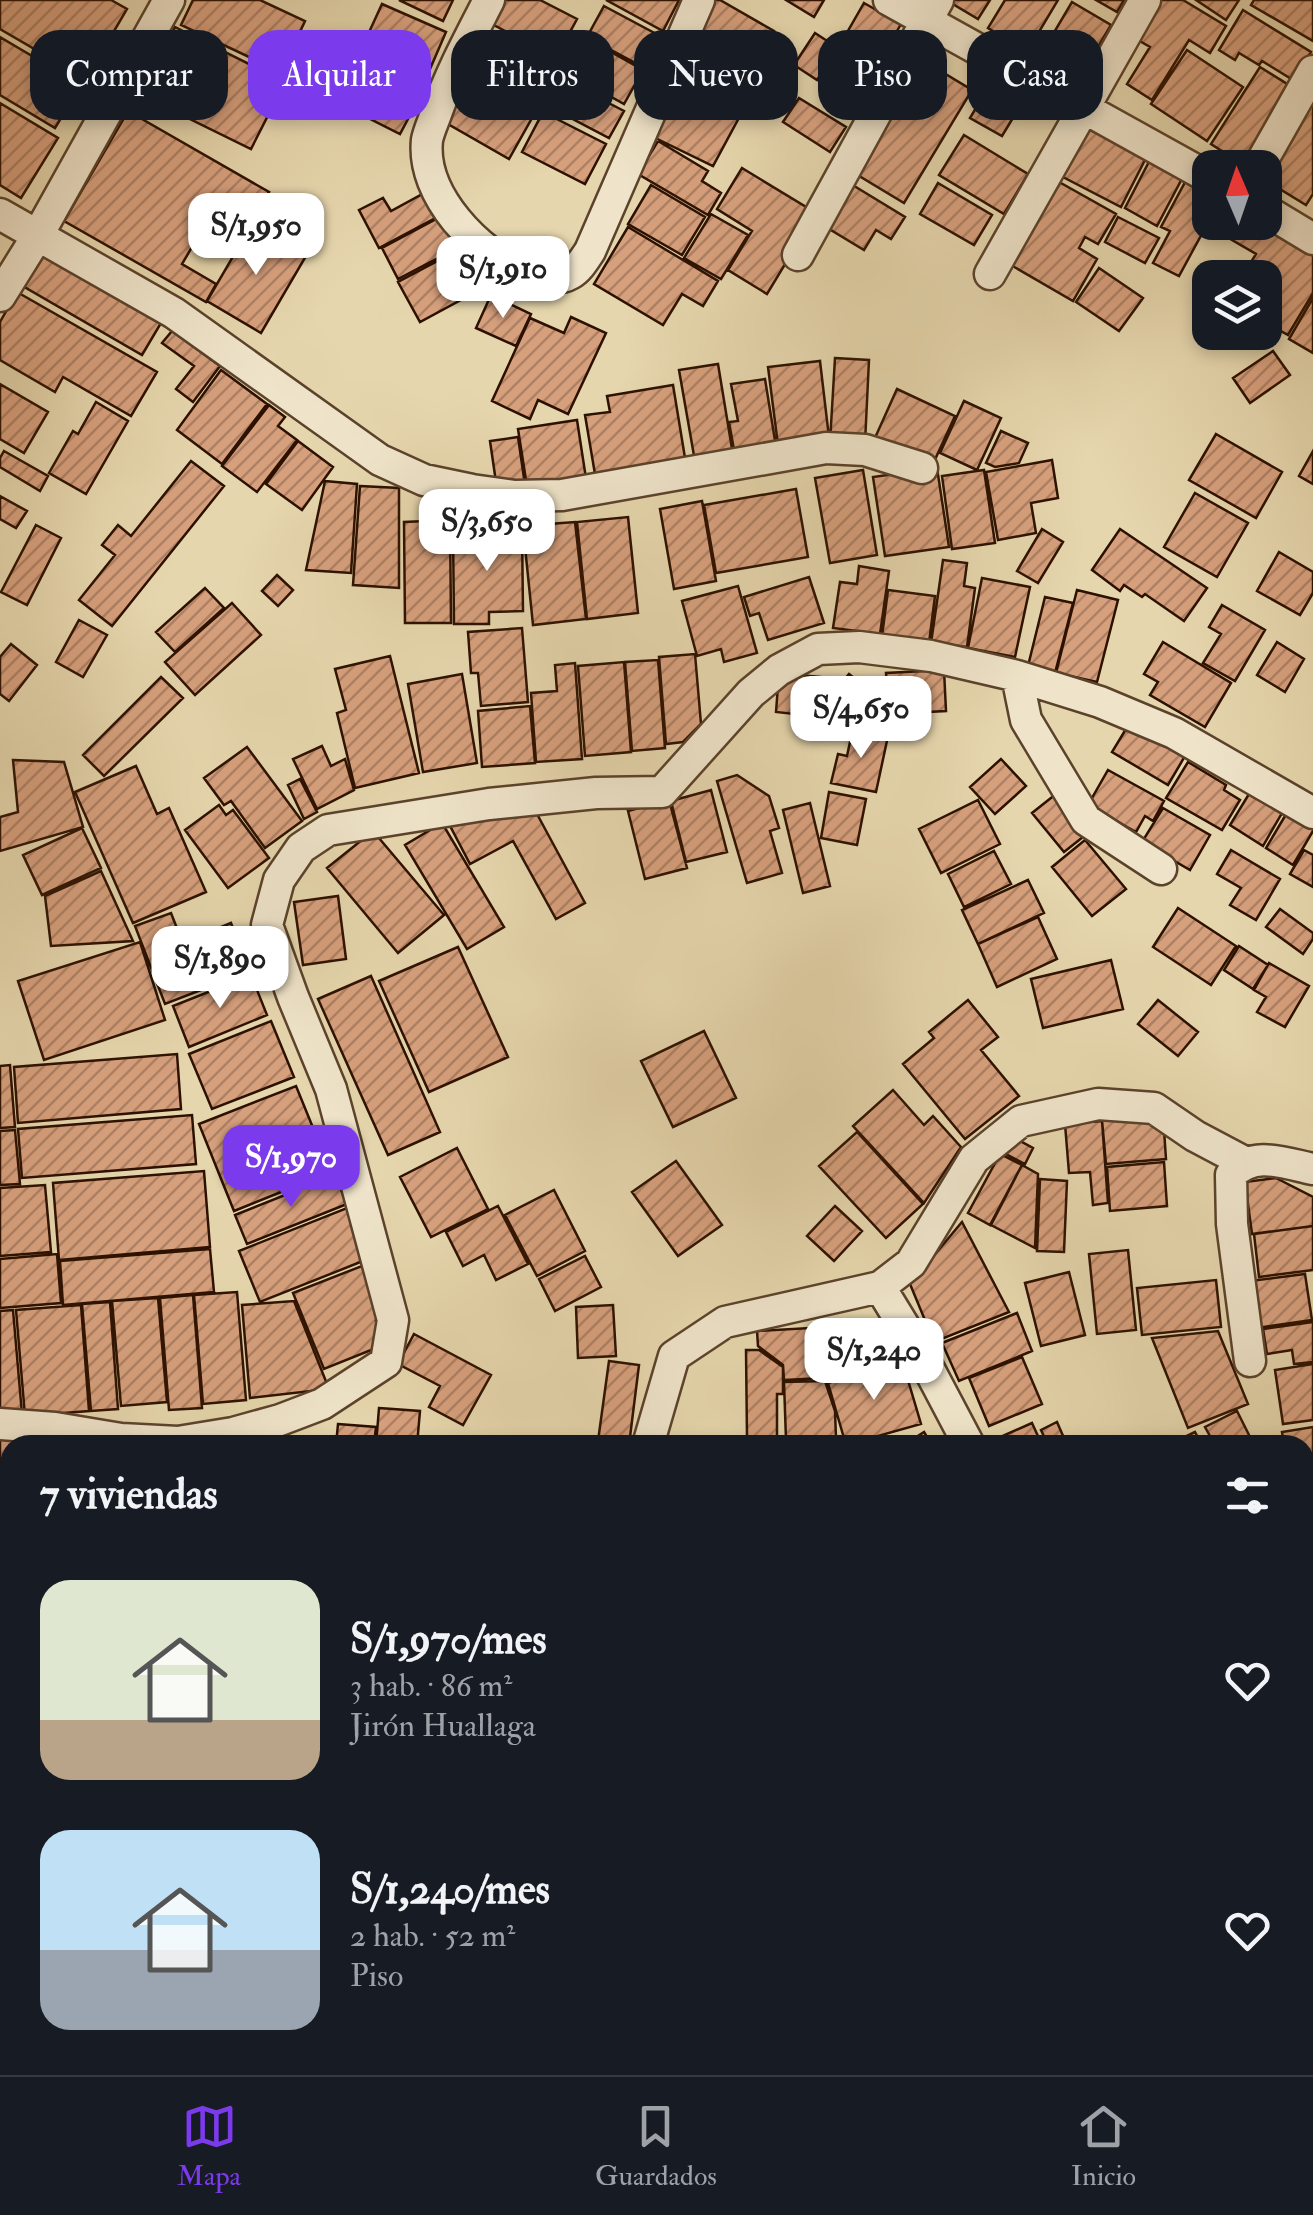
<!DOCTYPE html>
<html lang="es">
<head>
<meta charset="utf-8">
<style>
	:root { --surface:#171b24; --page:#242831; --text:#f1f3f6; --muted:#9ea1a6; --line:#363941; --accent:#7c3aed }
	body { margin:0; font-family:"IM FELL Double Pica",serif; background:var(--page); color:var(--text); height:100vh; display:flex; flex-direction:column; font-size:38px; white-space:nowrap }
	* { box-sizing:border-box; margin:0 }
	p { font-size:32px; color:var(--muted) }
	.icon { flex:none; width:55px; height:55px; fill:none; stroke:currentColor; stroke-width:2; stroke-linecap:round; stroke-linejoin:round }
	.map { position:relative; flex:1; overflow:hidden }
	.drawer { position:absolute; left:0px; top:1435px; width:1315px; height:640px; display:flex; flex-direction:column; background:var(--surface); border-radius:30px 30px 0 0; box-shadow:0 5px 15px #0003 }
	.drawer>* { flex:none }
	.guide { position:absolute; left:30px; top:30px; width:1255px; height:90px; display:flex; gap:20px }
	.needle { width:65px; rotate:358deg }
	.fabs { position:absolute; left:1192px; top:150px; display:grid; gap:20px }
	.fabs a { display:grid; place-items:center; width:90px; height:90px; border-radius:20px; background:var(--surface); box-shadow:0 5px 15px #0003; font-size:50px }
	.price { position:absolute; translate:-50% -85px; padding:0 22px; border-radius:20px; background:#fff; color:#222; font-size:32px; line-height:65px; filter:drop-shadow(0 2px 5px #0008) }
	.price::after { content:''; position:absolute; left:50%; top:60px; width:30px; height:22px; margin-left:-15px; background:inherit; clip-path:polygon(0 0,100% 0,50% 100%) }
	.price.selected { background:var(--accent); color:#fff }
	ul { padding:0; list-style:none }
	li { display:flex; align-items:center; gap:30px; height:250px; padding:0 40px }
	li span { display:grid; place-items:center; flex:none; width:280px; height:200px; border-radius:30px; color:#555 }
	li>.icon { margin-inline-start:auto }
	span .icon { width:120px; height:120px; fill:#fffc; stroke-width:1 }
	li b { font-size:42px }
	h2 { display:flex; justify-content:space-between; align-items:center; height:120px; padding:0 40px; font-size:42px }
	.tag { padding:0 35px; border-radius:30px; background:var(--surface); box-shadow:0 5px 15px #0003; font-size:35px; line-height:90px }
	.tag.selected { background:var(--accent); color:#fff }
	.dock { display:flex; justify-content:space-around; align-items:center; height:140px; border-top:2px solid var(--line); background:var(--surface); font-size:28px; color:var(--muted) }
	.dock a { display:grid; justify-items:center; gap:5px }
	.dock .selected { color:var(--accent) }
	.map>svg:first-child { display:block }
	.building { fill:url(#building-hatch); stroke:#2d1100; stroke-width:2.5 }
	.lines { fill:none; stroke-linecap:round; stroke-linejoin:round }
	.street-casing { stroke:#5b422b; stroke-width:35 }
	.street { stroke:#efe4ca; stroke-width:30 }
</style>
</head>
<body>
<div class="map">
<svg width="1313" height="2075" viewBox="0 0 1313 2075">
	<defs>
		<pattern id="building-hatch" width="6" height="6" patternUnits="userSpaceOnUse" patternTransform="scale(2.5)"><rect width="6" height="6" fill="#d7a07d"/><path d="M-1 1l2-2M0 6l6-6M5 7l2-2" fill="none" stroke="#af8164"/></pattern>
	</defs>
	<rect width="100%" height="100%" fill="#e6d6ad"/>
	<filter id="stains"><feTurbulence type="fractalNoise" baseFrequency=".002" numOctaves="4"/><feColorMatrix values="0 0 0 0 .2 0 0 0 0 .09 0 0 0 0 .02 0 0 0 .5 -.17"/></filter>
	<radialGradient id="worn" r=".72"><stop offset=".6" stop-color="#630" stop-opacity="0"/><stop offset="1" stop-color="#630" stop-opacity=".3"/></radialGradient>
	<path class="building" d="M0,0h111l16,9 -41,70 -86,-50z
		M193,0h67l45,21 -24,51 -100,-47z
		M399,0h54l-10,21z
		M503,0h37l37,19 -21,39 -66,-35z
		M606,0h73l-16,31z
		M712,0h8l54,31 -21,37 -60,-34z
		M786,0h38l-10,17z
		M946,0h44l-12,19z
		M1005,0h53l-31,52 -39,-24z
		M1096,0h28l-7,12z
		M1153,0h30l43,26 -16,27 -21,-13 -37,60 -25,-16 23,-37 -19,-11z
		M1196,0h43l-13,20z
		M1254,0h59v41l-62,-36z
		M1072,2l39,23 -29,49 -39,-23z
		M864,3l37,21 -23,40 -37,-21z
		M382,4l64,28 -16,37 -65,-28z
		M604,6l56,30 -17,31 -56,-30z
		M1243,10l68,42 -18,28 -31,-19 -3,4 -20,-12 -4,7 -16,-10z
		M175,27l110,55 -34,67 -110,-54z
		M489,30l66,38 -16,27 -66,-38z
		M327,33l100,50 -27,51 -99,-50z
		M577,33l66,37 -19,34 -66,-37z
		M815,33l23,15 -21,32 -23,-15z
		M0,37l81,48 -26,43 -55,-33z
		M690,41l64,36 -19,32 -64,-36z
		M1187,50l56,37 -36,54 -56,-37z
		M919,58l53,32 -68,113 -53,-32z
		M473,64l68,38 -32,57 -68,-39z
		M1260,67l32,20 -48,78 -33,-21z
		M999,69l32,19 -29,48 -32,-18z
		M560,78l64,33 -15,27 -63,-33z
		M673,80l68,34 -28,52 -70,-34z
		M799,98l47,29 -16,25 -47,-30z
		M1308,102l5,3v89l-7,11 -41,-25z
		M0,103l58,35 -37,60 -21,-13z
		M128,111l141,81 -24,40 -33,-19 -30,51 34,20 -10,18 -142,-81z
		M543,112l63,32 -21,40 -63,-32z
		M1090,121l59,31 -28,55 -60,-31z
		M964,135l64,39 -24,40 -65,-39z
		M658,141l50,30 -6,10 19,12 -13,22 -70,-41z
		M1153,154l33,17 -29,55 -32,-18z
		M742,168l74,45 -49,81 -39,-24 24,-39 -35,-22z
		M1190,173l20,10v36l-31,57 -26,-13 17,-32 -9,-4z
		M1052,178l64,36 -18,30 -13,-7 -6,11 18,11 -24,42 -69,-40z
		M846,181l59,36 -14,22 -15,-9 -12,20 -43,-26z
		M938,183l54,32 -18,30 -54,-31z
		M651,185l54,32 -23,38 -54,-31z
		M428,191l13,24 -62,33 -20,-38 24,-12 8,13z
		M711,214l37,21 -27,44 -37,-21z
		M442,216l17,31 -61,32 -16,-31z
		M1118,217l41,21 -14,25 -40,-21z
		M1236,222h28l49,29v42l-25,42 -23,-13v-44h-6l-13,-8 10,-16 -29,-17z
		M252,224l54,32 -45,77 -54,-32z
		M628,227l90,54 -15,25 -21,-12 -19,31 -69,-41z
		M40,254l121,69 -19,32 -121,-70z
		M449,255l21,40 -50,27 -22,-40z
		M1099,268l44,30 -24,33 -43,-29z
		M17,292l140,80 -26,44 -68,-39 -8,15 -55,-32v-38z
		M491,295l40,19 -15,32 -40,-18z
		M1313,298v55l-24,-14z
		M571,317l35,16 -38,81 -30,-14 -8,19 -38,-18 38,-83 34,15z
		M172,331l48,35 -27,36 -17,-13 18,-23 -32,-23z
		M1273,351l17,24 -40,28 -17,-25z
		M835,358l34,2 -4,83 -35,-1z
		M820,361l10,85 -51,7 -11,-86z
		M718,364l16,97 -38,6 -17,-97z
		M221,370l46,34 -45,60 -45,-34z
		M765,379l12,74 -41,8 -7,-39 9,-1 -7,-37z
		M0,384l48,28 -24,41 -24,-14z
		M673,385l14,85 -90,16 -12,-71 25,-3 -3,-16z
		M897,389l58,27 -23,50 -58,-26z
		M964,401l37,17 -24,52 -37,-17z
		M96,402l32,19 -42,73 -37,-21 24,-42 5,3z
		M269,405l16,12 -7,9 19,14 -40,52 -35,-26z
		M577,420l10,65 -59,8 -10,-64z
		M1001,431l27,12 -9,20 -24,4 -9,-4z
		M1216,434l66,38 -26,46 -67,-38z
		M518,437l7,48 -28,4 -7,-48z
		M298,441l35,26 -31,43 -36,-26z
		M4,451l44,25 -8,15 -40,-24v-9z
		M1313,451v33l-14,-8z
		M1052,460l6,38 -27,5 5,30 -38,7 -12,-68z
		M191,461l33,25 -112,140 -33,-26 36,-45 -13,-10 16,-20 13,11z
		M937,468l12,79 -64,9 -12,-79z
		M863,470l14,85 -47,8 -15,-85z
		M984,470l11,73 -43,6 -10,-73z
		M325,481l32,3 -6,89 -45,-3z
		M360,486l39,2v100l-46,-3z
		M796,489l12,68 -92,16 -12,-68z
		M1195,493l53,30 -31,54 -53,-30z
		M0,496l27,15 -11,17 -16,-9z
		M702,501l14,80 -42,8 -14,-80z
		M628,517l10,96 -51,6 -10,-97z
		M450,520l1,103h-46l-1,-101z
		M575,522l11,97 -53,6 -9,-88 26,-3 -1,-10z
		M36,525l25,13 -34,67 -26,-13z
		M522,529l1,82 -34,1v12h-35l-1,-94z
		M1042,529l21,13 -25,41 -21,-12z
		M1120,529l87,59 -23,33 -39,-27 -3,3 -18,-12 -4,6 -28,-21z
		M1279,552l34,20v21l-13,22 -43,-24z
		M943,560l24,3 -3,23 11,2 -8,59 -36,-4z
		M859,566l30,5 -9,63 -47,-6 7,-46 17,2z
		M277,575l16,15 -15,16 -16,-15z
		M809,577l15,46 -56,17 -9,-27 -9,3 -6,-19z
		M982,578l48,9 -15,70 -47,-9z
		M738,586l19,67 -33,9 -3,-13 -24,7 -15,-55z
		M205,588l19,20 -49,44 -19,-20z
		M888,590l47,6 -6,47 -47,-7z
		M1077,590l41,10 -21,82 -41,-9z
		M1045,597l28,6 -18,70 -27,-7z
		M232,603l29,32 -66,60 -30,-33z
		M1222,605l43,25 -30,51 -32,-18 18,-29 -12,-7z
		M79,620l28,15 -24,42 -27,-15z
		M522,628l6,74 -47,4 -3,-33h-7l-3,-41z
		M1163,642l68,41 -26,44 -55,-32 8,-13 -14,-8z
		M1277,642l27,17 -19,33 -28,-17z
		M11,644l26,21 -28,36 -9,-7v-37z
		M695,654l6,70 -18,18 -17,2 -7,-87z
		M390,656l29,117 -64,15 -18,-75 9,-3 -11,-41z
		M658,660l7,88 -33,3 -7,-89z
		M624,662l7,90 -46,4 -7,-90z
		M575,663l7,96 -46,3 -5,-69 26,-2 -2,-26z
		M944,670l2,41 -57,3 -3,-41z
		M779,673l62,6 -29,37 -36,-4z
		M462,674l15,89 -54,9 -15,-88z
		M849,674l29,23 -32,40 -30,-23z
		M161,677l22,21 -79,78 -21,-21z
		M530,706l5,57 -53,4 -4,-56z
		M1129,724l56,32 -17,29 -56,-33z
		M853,728l35,8 -12,56 -45,-9 7,-29 9,2z
		M322,746l9,20 14,-7 9,31 -37,19 -24,-50z
		M247,747l55,74 -37,27 -34,-47 -7,4 -20,-27z
		M1001,759l25,27 -31,28 -25,-27z
		M13,760l51,2 19,65 -83,24v-34l18,-5z
		M1188,762l38,23 -2,5 16,10 -18,30 -56,-32z
		M136,766l21,48 12,-6 37,84 -73,31 -58,-131z
		M1108,770l56,31 -11,20 -8,-5 -9,16 -48,-27z
		M737,775l32,21 10,32 -9,3 12,42 -35,10 -30,-102z
		M300,779l17,33 -13,7 -16,-34z
		M711,790l16,62 -41,10 -15,-61z
		M1061,790l32,39 -29,23 -32,-39z
		M829,792l37,7 -9,46 -36,-7z
		M1249,794l33,19 -19,33 -33,-21z
		M669,800l18,68 -42,11 -17,-68z
		M978,800l22,44 -59,29 -22,-44z
		M530,801l55,102 -29,16 -43,-78 -43,23 -22,-42z
		M810,803l20,83 -27,7 -20,-83z
		M219,805l7,10 7,-5 36,48 -41,30 -43,-58z
		M1163,808l47,27 -20,35 -48,-28z
		M1288,811l25,14v6l-20,34 -27,-17z
		M442,823l62,104 -37,22 -62,-104z
		M82,828l19,40 -59,27 -19,-40z
		M373,831l71,84 -46,38 -71,-85z
		M1085,840l41,49 -34,27 -40,-49z
		M1231,850l49,29 -24,41 -26,-15 11,-17 -24,-14z
		M1304,850l9,5v32l-23,-13z
		M994,851l17,33 -47,23 -16,-33z
		M101,871l32,70 -82,5 -6,-50z
		M1028,880l16,33 -66,31 -16,-34z
		M338,896l8,63 -43,6 -9,-63z
		M1178,908l58,38 -25,39 -58,-38z
		M1280,909l33,24v6l-10,15 -37,-27z
		M171,913l30,77 -36,14 -30,-78z
		M1038,917l19,42 -60,28 -19,-43z
		M231,923l16,43 -27,11 -16,-43z
		M140,942l25,78 -121,40 -26,-79z
		M1239,946l29,19 -15,24 -29,-19z
		M458,947l50,110 -79,35 -50,-111z
		M1111,960l12,49 -80,19 -12,-49z
		M1269,963l40,23 -24,41 -28,-15 9,-15 -12,-7z
		M251,975l16,40 -78,32 -16,-41z
		M371,976l69,156 -52,23 -70,-156z
		M968,1000l30,37 -17,13 38,46 -54,43 -62,-75 31,-26 -5,-6z
		M1158,1000l40,32 -20,24 -40,-32z
		M271,1021l23,56 -82,32 -23,-55z
		M704,1031l32,67 -63,29 -32,-66z
		M177,1054l4,55 -163,14 -4,-56z
		M10,1065l5,62 -15,1v-62z
		M296,1086l35,86 -97,39 -35,-87z
		M893,1090l31,35 9,-9 28,31 -37,56 -71,-77z
		M192,1115l4,49 -174,14 -4,-49z
		M1163,1115l3,44 -60,5 -4,-44z
		M1102,1121l6,82 -15,2 -3,-33 -21,1 -4,-49z
		M15,1130l5,54 -20,1v-54z
		M857,1132l66,72 -37,34 -67,-72z
		M1011,1136l22,12 -8,16 -23,-12z
		M457,1148l31,61 -57,28 -31,-60z
		M1000,1154l22,11 -32,60 -22,-12z
		M676,1161l46,64 -44,31 -46,-64z
		M1164,1162l3,44 -57,5 -3,-44z
		M1022,1165l16,9 -3,74 -44,-23z
		M204,1171l6,76 -151,13 -6,-77z
		M335,1175l12,29 -100,40 -12,-29z
		M1276,1178l37,19v29l-61,8 -7,-52z
		M1040,1179l27,2 -3,71 -27,-1z
		M45,1185l6,67 -51,4v-68z
		M554,1190l31,61 -48,25 -32,-61z
		M352,1206l21,51 -113,45 -21,-51z
		M498,1206l30,58 -32,16 -12,-25 -21,11 -17,-34z
		M835,1206l27,25 -28,30 -27,-25z
		M962,1222l47,90 -75,30 -24,-58z
		M1313,1226v44l-54,7 -5,-43z
		M210,1249l4,43 -151,13 -3,-44z
		M1128,1250l8,80 -39,4 -8,-80z
		M57,1254l4,49 -61,5v-49z
		M585,1256l16,31 -46,24 -16,-32z
		M367,1264l21,52 -12,5 10,23 -62,25 -31,-76z
		M1069,1272l16,63 -44,11 -16,-63z
		M1305,1274l7,46 -55,8 -7,-47z
		M1216,1280l5,47 -79,8 -5,-47z
		M237,1292l9,108 -43,4 -9,-109z
		M193,1295l9,113 -33,2 -9,-112z
		M158,1298l9,104 -46,4 -9,-105z
		M294,1301l35,88 -79,9 -8,-93z
		M110,1302l8,107 -27,2 -9,-107z
		M81,1305l8,106 -64,5 -9,-106z
		M613,1305l3,51 -38,2 -2,-51z
		M13,1310l9,104 -22,2v-105z
		M1017,1313l15,38 -73,30 -17,-38z
		M1313,1322v40l-19,2 -2,-14 -25,4 -4,-25z
		M873,1326l11,35 -57,17 -11,-35z
		M810,1328l13,50 -39,2 -1,-15 -25,-19 -1,-15z
		M1218,1331l30,73 -60,24 -36,-90z
		M414,1334l77,41 -28,50 -34,-18 11,-21 -42,-22z
		M746,1350h13l24,17v27h-6v43h-30z
		M1022,1357l20,47 -53,22 -20,-48z
		M902,1360l19,64 -75,21 -18,-62z
		M609,1361l30,4 -10,80 -31,-4z
		M1313,1364v56l-30,4 -8,-54z
		M825,1381l10,30 1,27 -50,2 -2,-58z
		M379,1408l41,3 -3,34h-41z
		M1237,1411l17,34h-39l-10,-18z
		M1057,1422l10,23h-19l-7,-15z
		M1032,1423l10,22h-51l-2,-3z
		M338,1424l38,3 -2,18h-38z
		M1313,1427v27l-8,1v-10h-21l-2,-13z
		M0,1431l14,1 -1,13h-3l-3,70 -7,-1z
		M924,1432l8,13h-28z
		M1195,1432l7,13h-34z
		M0,1560l10,1v48h-10z
		M1305,1638l8,4v42l-8,-3z
		M0,1687l10,5v25l-10,-4z
		M0,1785l10,2v102l-10,-13z
		M1305,1951l8,7v36l-8,-7z
		M425,2065h119v10h-119z
		M549,2065h57v10h-57z
		M674,2065h37l2,10h-38z
		M824,2065h43l3,10h-43z
		M960,2065h21l-5,10 -19,-2z
		M988,2065h68v10h-68z
		M1102,2065h64l-13,10h-44z
		M1173,2065h70l8,10h-71z"/>
	<g class="lines">
		<g class="street-casing">
			<path id="street" d="M489,0c-19,37 -38,72 -52,111 -3,9 -8,19 -10,29 -6,55 51,114 99,133 13,4 32,8 44,1 9,-5 14,-14 20,-23l109,-251
				M889,0l321,178
				M1258,168l55,-97
				M1265,210l48,29
				M0,214l174,99 206,147 44,20 48,10 43,6 47,-1 264,-47 39,2 57,18
				M798,255l140,-255
				M990,274l155,-274
				M0,296l38,-61 131,-235
				M1017,676l9,44 60,100 75,49
				M880,1287l41,67 48,91
				M1250,1361l-18,-137 -1,-49c22,-25 53,-12 82,-6
				M0,1424l55,4 66,11 57,3 55,-9 47,-13 42,-16 64,-42 7,-42 -62,-231 -38,-92 -26,-72 12,-45 22,-32 27,-18 161,-26 107,-11 66,-1 89,-99 28,-23 39,-21 41,-2 72,9 86,20 83,26 74,31 139,80
				M648,1445l26,-89 51,-34 155,-35 31,-24 63,-104 47,-38 77,-17 56,4 41,28 51,27
				M0,1781l10,2
				M1305,1795l8,-14
				M0,1941l10,14
				M88,2065l7,10
				M167,2075l14,-10"/>
		</g>
		<use href="#street" class="street"/>
	</g>
	<rect width="100%" height="100%" filter="url(#stains)"/>
	<rect width="100%" height="100%" fill="url(#worn)"/>
</svg>
<div class="fabs">
<a><svg class="needle" viewBox="-14 -14 28 28"><path d="M0-13l5 13h-10z" fill="#e53935"/><path d="M0 13l5-13h-10z" fill="#9ea1a6"/></svg></a>
<a><svg class="icon" aria-label="layers" viewBox="0 0 24 24"><path d="M12 4l9 5-9 5-9-5zM3 14l9 5 9-5"/></svg></a>
</div>
<b class="price" style="left:256px;top:278px">S/1,950</b>
<b class="price" style="left:503px;top:321px">S/1,910</b>
<b class="price" style="left:487px;top:574px">S/3,650</b>
<b class="price" style="left:861px;top:761px">S/4,650</b>
<b class="price" style="left:220px;top:1011px">S/1,890</b>
<b class="price selected" style="left:291px;top:1210px">S/1,970</b>
<b class="price" style="left:874px;top:1403px">S/1,240</b>
<div class="guide">
<a class="tag">Comprar</a>
<a class="tag selected">Alquilar</a>
<a class="tag">Filtros</a>
<a class="tag">Nuevo</a>
<a class="tag">Piso</a>
<a class="tag">Casa</a>
</div>
<section class="drawer">
<h2>7 viviendas<svg class="icon" aria-label="filters" viewBox="0 0 24 24"><path d="M4 7h16M4 17h16"/><circle cx="9" cy="7" r="2"/><circle cx="15" cy="17" r="2"/></svg></h2>
<ul>
<li><span style="background:linear-gradient(#dfe7d0 70%,#b9a48a 0)"><svg class="icon" aria-label="home" viewBox="0 0 24 24"><path d="M3 11l9-7 9 7M6 9v11h12V9"/></svg></span><div><b>S/1,970/mes</b><p>3 hab. · 86 m²</p><p>Jirón Huallaga</p></div><svg class="icon" aria-label="heart" viewBox="0 0 24 24"><path d="M12 20l-8-8c-3-5 5-10 8-4 3-6 11-1 8 4z"/></svg></li>
<li><span style="background:linear-gradient(#bfe0f5 60%,#9aa5b1 0)"><svg class="icon" aria-label="home" viewBox="0 0 24 24"><path d="M3 11l9-7 9 7M6 9v11h12V9"/></svg></span><div><b>S/1,240/mes</b><p>2 hab. · 52 m²</p><p>Piso</p></div><svg class="icon" aria-label="heart" viewBox="0 0 24 24"><path d="M12 20l-8-8c-3-5 5-10 8-4 3-6 11-1 8 4z"/></svg></li>
</ul>
</section>
</div>
<nav class="dock">
<a class="selected"><svg class="icon" aria-label="map" viewBox="0 0 24 24"><path d="M3 6l6-2 6 2 6-2v14l-6 2-6-2-6 2zM9 4v14M15 6v14"/></svg>Mapa</a>
<a><svg class="icon" aria-label="saved" viewBox="0 0 24 24"><path d="M7 4h10v16l-5-4-5 4z"/></svg>Guardados</a>
<a><svg class="icon" aria-label="home" viewBox="0 0 24 24"><path d="M3 11l9-7 9 7M6 9v11h12V9"/></svg>Inicio</a>
</nav>
</body>
</html>
